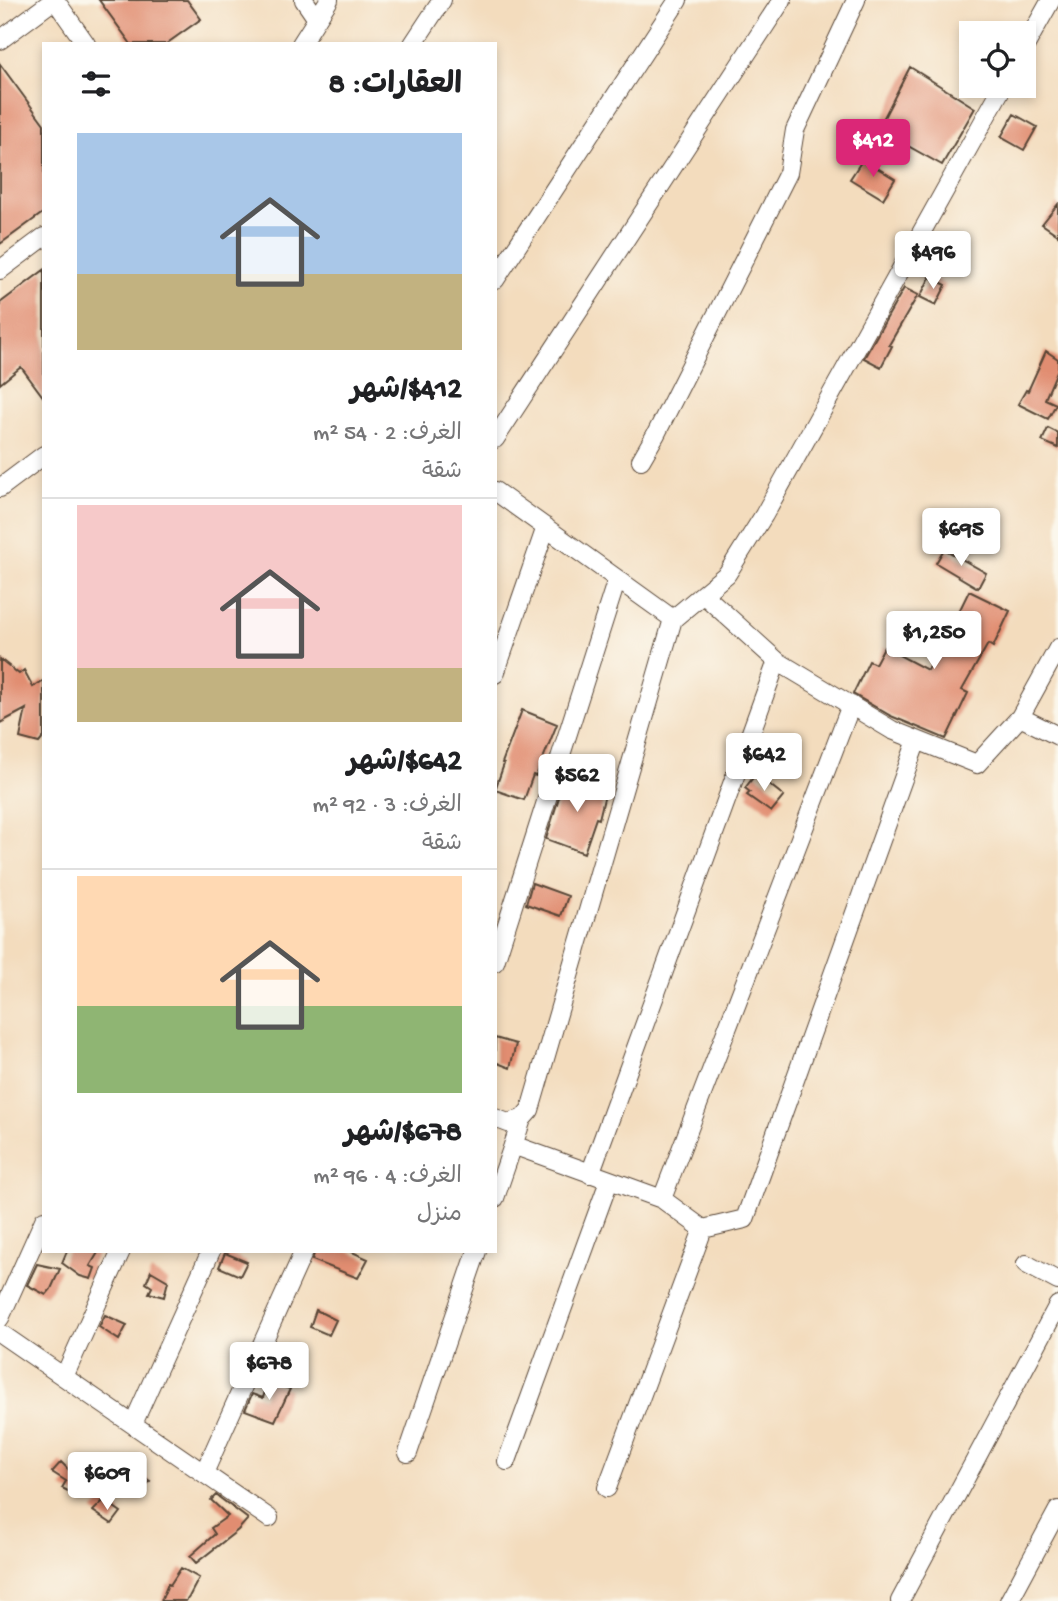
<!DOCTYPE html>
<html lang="ar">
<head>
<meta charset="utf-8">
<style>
	:root { --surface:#fff; --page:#f2f2f2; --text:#202124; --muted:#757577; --line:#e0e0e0; --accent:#db2777 }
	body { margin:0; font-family:"Gochi Hand","Playpen Sans Arabic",sans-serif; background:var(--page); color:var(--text); direction:rtl; height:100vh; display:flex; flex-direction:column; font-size:26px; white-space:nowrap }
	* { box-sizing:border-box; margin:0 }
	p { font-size:23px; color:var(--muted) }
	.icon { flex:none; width:38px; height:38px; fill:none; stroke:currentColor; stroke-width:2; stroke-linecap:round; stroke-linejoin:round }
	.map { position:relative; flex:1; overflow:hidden; direction:ltr }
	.side { position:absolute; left:42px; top:42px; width:455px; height:1211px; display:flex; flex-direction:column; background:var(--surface); border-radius:0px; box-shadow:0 4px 10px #0003; direction:rtl }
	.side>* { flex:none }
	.buttons { position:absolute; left:959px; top:21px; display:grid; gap:14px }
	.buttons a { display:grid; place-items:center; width:77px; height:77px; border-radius:0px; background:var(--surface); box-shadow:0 4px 10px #0003; font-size:35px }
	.price { position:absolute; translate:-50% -60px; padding:0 16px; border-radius:7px; background:#fff; color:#222; font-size:23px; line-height:46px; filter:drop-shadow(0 2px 4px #0008) }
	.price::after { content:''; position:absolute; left:50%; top:42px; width:21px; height:16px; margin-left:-10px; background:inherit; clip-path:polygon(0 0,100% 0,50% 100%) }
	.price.current { background:var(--accent); color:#fff }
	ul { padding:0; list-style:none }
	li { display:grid; align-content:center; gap:14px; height:371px; padding:0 35px }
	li+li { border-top:2px solid var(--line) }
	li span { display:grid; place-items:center; height:217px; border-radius:0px; color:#555 }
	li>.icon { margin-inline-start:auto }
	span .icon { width:126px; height:126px; fill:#fffc; stroke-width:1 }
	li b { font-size:30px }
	h2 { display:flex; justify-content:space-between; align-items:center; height:84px; padding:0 35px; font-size:30px }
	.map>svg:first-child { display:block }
	.building { fill:#e18d71 }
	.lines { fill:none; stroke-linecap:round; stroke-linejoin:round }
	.minor-casing { stroke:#574536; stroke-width:20 }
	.minor { stroke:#fff; stroke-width:18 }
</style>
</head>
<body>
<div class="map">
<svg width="1058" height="1601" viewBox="0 0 1058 1601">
	<rect width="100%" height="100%" fill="#fbf7ec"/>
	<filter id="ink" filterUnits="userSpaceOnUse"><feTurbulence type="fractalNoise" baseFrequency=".0143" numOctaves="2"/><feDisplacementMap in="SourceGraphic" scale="14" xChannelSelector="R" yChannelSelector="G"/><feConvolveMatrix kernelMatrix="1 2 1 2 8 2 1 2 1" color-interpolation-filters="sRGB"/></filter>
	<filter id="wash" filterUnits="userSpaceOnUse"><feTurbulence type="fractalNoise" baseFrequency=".00686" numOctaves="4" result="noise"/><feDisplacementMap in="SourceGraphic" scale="28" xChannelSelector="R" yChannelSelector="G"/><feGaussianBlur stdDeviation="1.57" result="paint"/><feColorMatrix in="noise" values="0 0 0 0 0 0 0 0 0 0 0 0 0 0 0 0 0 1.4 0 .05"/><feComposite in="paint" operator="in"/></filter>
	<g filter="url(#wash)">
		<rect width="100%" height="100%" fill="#f3dcbd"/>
		<g id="blocks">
			<path class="building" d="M99,0h88l14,19 -35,25h-35z
				M0,64l44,60v88l-44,32z
				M910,67l65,41 -33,57 -64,-36z
				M1014,114l23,13 -13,23 -23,-13z
				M863,159l32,20 -12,20 -33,-20z
				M1058,204v31l-16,-11z
				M44,270v128l-23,-31 -21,17v-81z
				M930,277l16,8 -10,20 -16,-8z
				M904,288l14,7 -29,50 3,1 -11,21 -17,-9z
				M1046,351l12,8v10l-13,30 11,5 -8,15 -30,-15 8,-14 2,1z
				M1048,428l10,5v15l-16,-7z
				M944,549l42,24 -8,15 -42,-25z
				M969,591l41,20 -17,36 -5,-3 -26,46 6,3 -22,46 -55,-23 -38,-22 16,-33 6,3 9,-17 43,23 23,-40z
				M0,659l19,15 5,-4 9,17 11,-7v57l-5,6 -19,-5 6,-29 -26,14z
				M522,710l35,14 -21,52 -3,-1 -9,25 -29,-10 9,-26 -2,-1z
				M756,774l28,22 -13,16 -24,-17 3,-3 -5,-4z
				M575,777l32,9 -8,33 -3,-1 -12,35 -38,-14 15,-48 5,2 3,-10 3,1z
				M532,883l36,13 -7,20 -35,-12z
				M495,1038l21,6 -6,24 -15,-6z
				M67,1251h32l-9,15 5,2 -4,11 -11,-3 -18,-13z
				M315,1251h35l18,8 -10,19 -46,-18z
				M225,1253l22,9 -7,14 -21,-9z
				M37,1264l23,5 -9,20 -5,6 -19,-10z
				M151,1271l17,10 -4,16 -15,-4 3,-6 -6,-4z
				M316,1310l20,10 -7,15 -19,-8z
				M105,1315l22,10 -8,15 -20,-13z
				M268,1382l22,7 -15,32 -30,-11 7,-16 11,4z
				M61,1462l11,11 6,-9 17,11 -10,12 2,2 -9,7 -16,-8 4,-7 -14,-9z
				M128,1467l22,14 -11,13 -17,-11z
				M216,1495l32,24 -10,11 -42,33 -6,-7 25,-22 -4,-6 17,-12 -17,-16z
				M104,1500l17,12 -9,12 -19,-13z
				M181,1568l18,10 -10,19 -3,4h-25l7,-17 2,1z"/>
		</g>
	</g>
	<g filter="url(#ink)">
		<use href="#blocks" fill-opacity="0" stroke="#574536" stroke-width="2"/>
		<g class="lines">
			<g class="minor-casing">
				<path id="minor" d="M55,0l31,44
					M304,0l13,19
					M0,40l54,-40
					M301,44l28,-44
					M413,44l29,-44
					M1024,48l27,-48
					M0,270l44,-33
					M495,280l183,-280
					M495,439l287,-439
					M641,460l15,-26 132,-261 7,-43 61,-130
					M0,488l44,-33
					M495,491l178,128
					M703,594l74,67 115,69 85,34 43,-47 38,-69
					M495,674l51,-147
					M1020,717l38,19
					M495,962l122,-383
					M495,1118l13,5 14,-4
					M513,1145l149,54 41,30 42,-10 172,-479
					M590,1174l187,-513
					M495,1198l27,-79 8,-9 143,-491 54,-45 37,-59 239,-429
					M662,1199l189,-494
					M1026,1264l32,17
					M0,1318l44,-98
					M0,1333l269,185
					M64,1377l57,-126
					M133,1424l78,-173
					M408,1453l69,-202
					M507,1461l102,-280
					M204,1473l100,-222
					M607,1488l96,-259
					M900,1601l158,-296
					M1009,1601l49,-91"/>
			</g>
			<use href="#minor" class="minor"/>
		</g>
	</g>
</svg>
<div class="buttons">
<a><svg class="icon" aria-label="locate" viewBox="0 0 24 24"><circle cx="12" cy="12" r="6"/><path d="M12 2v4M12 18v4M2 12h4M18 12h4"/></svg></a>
</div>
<b class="price current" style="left:873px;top:179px">$412</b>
<b class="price" style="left:933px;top:291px">$496</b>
<b class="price" style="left:961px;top:568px">$695</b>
<b class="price" style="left:934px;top:671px">$1,250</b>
<b class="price" style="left:764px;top:793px">$642</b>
<b class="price" style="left:577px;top:814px">$562</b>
<b class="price" style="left:269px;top:1402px">$678</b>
<b class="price" style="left:107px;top:1512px">$609</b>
<section class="side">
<h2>العقارات: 8<svg class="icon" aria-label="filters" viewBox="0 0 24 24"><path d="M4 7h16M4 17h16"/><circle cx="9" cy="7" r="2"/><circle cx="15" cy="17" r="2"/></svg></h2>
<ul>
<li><span style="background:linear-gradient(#a9c7e8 65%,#c2b280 0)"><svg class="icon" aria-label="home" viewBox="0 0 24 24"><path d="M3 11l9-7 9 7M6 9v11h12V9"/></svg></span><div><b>$412/شهر</b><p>الغرف: 2 · 54 m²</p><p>شقة</p></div></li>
<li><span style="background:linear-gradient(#f6c9c9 75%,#c2b280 0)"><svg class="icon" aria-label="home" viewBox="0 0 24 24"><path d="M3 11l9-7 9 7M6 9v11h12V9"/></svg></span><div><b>$642/شهر</b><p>الغرف: 3 · 92 m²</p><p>شقة</p></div></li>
<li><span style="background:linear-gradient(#ffd9b3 60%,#8fb573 0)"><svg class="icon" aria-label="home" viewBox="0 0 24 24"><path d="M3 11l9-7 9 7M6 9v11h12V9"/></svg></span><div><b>$678/شهر</b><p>الغرف: 4 · 96 m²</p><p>منزل</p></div></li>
</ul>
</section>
</div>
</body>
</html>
